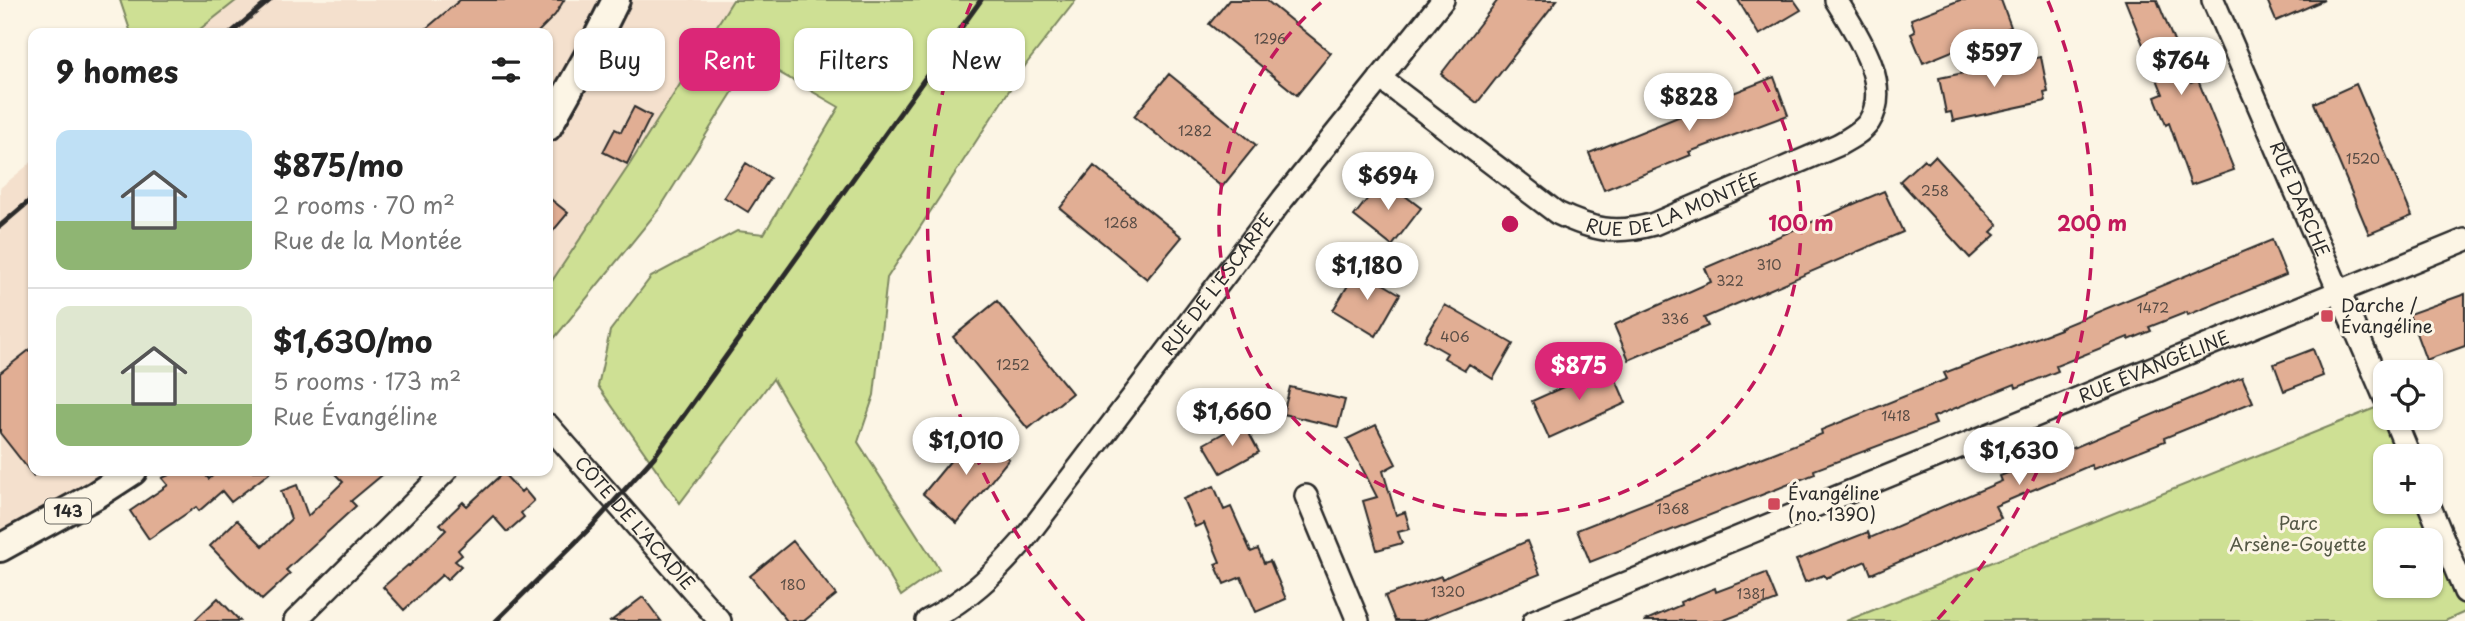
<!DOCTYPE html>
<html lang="en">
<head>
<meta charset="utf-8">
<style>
	:root { --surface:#fff; --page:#f6f6f6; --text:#222; --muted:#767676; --line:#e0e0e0; --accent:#db2777 }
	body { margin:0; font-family:"Playpen Sans",sans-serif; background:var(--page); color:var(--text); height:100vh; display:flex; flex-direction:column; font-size:26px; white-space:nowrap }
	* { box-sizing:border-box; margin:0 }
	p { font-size:23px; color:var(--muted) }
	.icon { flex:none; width:38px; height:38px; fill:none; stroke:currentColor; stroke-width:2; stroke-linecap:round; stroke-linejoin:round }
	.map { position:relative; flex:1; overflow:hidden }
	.side { position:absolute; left:28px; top:28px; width:525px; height:448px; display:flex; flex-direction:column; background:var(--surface); border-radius:14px; box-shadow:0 2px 5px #0004 }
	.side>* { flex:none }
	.banner { position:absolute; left:574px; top:28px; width:665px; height:63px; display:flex; gap:14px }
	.fabs { position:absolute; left:2373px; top:360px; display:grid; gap:14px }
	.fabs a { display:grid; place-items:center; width:70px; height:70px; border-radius:14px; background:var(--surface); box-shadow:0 2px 5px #0004; font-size:35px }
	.price { position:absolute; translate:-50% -60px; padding:0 16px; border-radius:24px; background:#fff; color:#222; font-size:23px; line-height:46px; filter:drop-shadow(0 2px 4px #0008) }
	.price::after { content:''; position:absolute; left:50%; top:42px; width:21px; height:16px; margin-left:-10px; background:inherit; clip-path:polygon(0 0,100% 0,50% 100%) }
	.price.active { background:var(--accent); color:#fff }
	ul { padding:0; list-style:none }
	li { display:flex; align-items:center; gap:21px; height:175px; padding:0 28px }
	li+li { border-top:2px solid var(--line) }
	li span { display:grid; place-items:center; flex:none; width:196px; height:140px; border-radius:14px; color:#555 }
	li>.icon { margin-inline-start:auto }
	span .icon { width:84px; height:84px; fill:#fffc; stroke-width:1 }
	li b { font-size:30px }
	h2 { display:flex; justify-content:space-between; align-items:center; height:84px; padding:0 28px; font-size:30px }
	.chip { padding:0 24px; border-radius:14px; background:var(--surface); box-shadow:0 2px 5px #0004; font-size:24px; line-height:63px }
	.chip.active { background:var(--accent); color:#fff }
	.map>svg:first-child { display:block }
	.built { fill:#f4e0cd }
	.green { fill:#cee094; stroke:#7c8660; stroke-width:2; fill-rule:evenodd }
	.building { fill:#e1ae94; stroke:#2b2b2b; stroke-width:2 }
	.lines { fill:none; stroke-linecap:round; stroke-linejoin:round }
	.minor-casing { stroke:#2b2b2b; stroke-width:26 }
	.major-casing { stroke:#2b2b2b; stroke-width:32 }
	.minor { stroke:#fcf5e5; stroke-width:21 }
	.major { stroke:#fcf5e5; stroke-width:26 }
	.rail { stroke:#2b2b2b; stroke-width:5 }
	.ring { fill:none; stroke:#c2185b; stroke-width:3.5; stroke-dasharray:12 9 }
	.poi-dot { fill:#d1495b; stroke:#fcf5e5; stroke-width:2.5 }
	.labels { text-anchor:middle; stroke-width:6; stroke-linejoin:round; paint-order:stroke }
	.number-label { font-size:14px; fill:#584c45 }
	.shield { fill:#fcf5e5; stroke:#6a6863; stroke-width:2 }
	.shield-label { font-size:16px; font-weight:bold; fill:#2b2b2b }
	.street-label { font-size:18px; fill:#2b2b2b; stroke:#fcf5e5 }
	.poi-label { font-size:18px; fill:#2b2b2b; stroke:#fcf5e5; text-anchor:start }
	.park-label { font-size:18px; fill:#545845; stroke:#fcf5e5 }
	.centre { fill:#c2185b; stroke:#fcf5e5; stroke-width:3.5 }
	.ring-label { font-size:21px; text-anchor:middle; font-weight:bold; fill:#c2185b; stroke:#fcf5e5; stroke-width:6; stroke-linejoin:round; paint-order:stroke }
</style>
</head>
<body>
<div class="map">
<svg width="2465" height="621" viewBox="0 0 2465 621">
	<rect width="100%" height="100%" fill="#fcf5e5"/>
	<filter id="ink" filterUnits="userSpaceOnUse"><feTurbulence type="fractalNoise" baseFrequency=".0143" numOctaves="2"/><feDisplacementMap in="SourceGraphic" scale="14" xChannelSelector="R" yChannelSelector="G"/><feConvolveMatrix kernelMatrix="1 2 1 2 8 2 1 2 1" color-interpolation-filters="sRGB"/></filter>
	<g filter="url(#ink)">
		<path class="built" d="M237,0h496l-105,167 -80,120v-254h-353z
			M33,161v310h100l-133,77v-360z"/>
		<path class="green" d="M120,0h117l-42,33h-64z
			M733,0h343l-49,63 -140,215 -13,117 -16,47 81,127 -38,27 -128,-217 -93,124 -82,-117 12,-55 41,-54 86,-46 27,3 75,-127 -85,-49 -94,150 -112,138v-59l80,-120z
			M2385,404v14l25,39h-25v45h43l37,90v20l-20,9h-599zM2385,541h46v45h-46z"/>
		<path class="building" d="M460,0h104l-9,15 -18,18h-116z
			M1229,0h37l65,53 -34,42 -88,-71z
			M1498,0h59l-80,103 -36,-29z
			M1738,0h56l7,10 -42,25z
			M1960,0h41l10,27 -88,36 -12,-29 4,-2 -4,-13z
			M2125,0h32l34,83 7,-3 36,90 -43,15 -22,-62 -3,2 -11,-28 8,-3z
			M2267,0h57l-48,21z
			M2041,57l7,35 -4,1 2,8 -93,20 -2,-9 -5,1 -7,-35z
			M1169,74l87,71 -34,42 -88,-71z
			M1774,77l14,38 -99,37 2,3 -87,35 -15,-37 99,-40 -1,-2z
			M2356,84l56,132 -43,18 -55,-131z
			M634,107l17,9 -24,48 -24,-12 12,-23 6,3z
			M1935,156l63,69 -7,7 4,3 -25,23 -70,-77 24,-22 4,4z
			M746,163l24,15 -22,34 -24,-15z
			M1094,166l88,71 -35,42 -87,-71z
			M1383,179l38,29 -29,38 -38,-30z
			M1884,191l19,41 -199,86 4,8 -79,34 -15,-35 97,-43 -6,-14z
			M548,197l20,16 -20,24z
			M2272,240l14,35 -98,40 -1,-3 -38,15 2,4 -22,9 -1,-3 -72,29 2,5 -42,17 -1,-4 -82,33 3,7 -122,46 1,4 -225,88 -13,-32 245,-96 -1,-4 126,-51 -3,-6 116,-44 -1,-1z
			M1358,269l42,25 -24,42 -43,-26z
			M2465,294v52l-39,14 -17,-46z
			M997,301l75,92 -44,36 -75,-92z
			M1445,305l68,39 -20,35 -24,-15 -4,6 -21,-12 3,-5 -23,-13z
			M33,347v128l-33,-42v-60z
			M2313,349l10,27 -39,15 -10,-27z
			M1610,366l16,37 -77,35 -17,-37z
			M2242,377l11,25 -89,36 1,3 -72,28 -2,-4 -96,41 6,12 -130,56 -5,-13 -40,17 -2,-3 -19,7 -9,-22 72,-28 2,6 132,-57 -2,-5 41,-16 -1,-3 29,-13 2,5z
			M1290,387l55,13 -7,27 -55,-13z
			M1243,422l16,30 -38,21 -17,-29z
			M1376,425l20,39 -13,7 13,44 9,-3 5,17 -12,3 4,11 -25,7 -14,-49 14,-4 -30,-58z
			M975,431l34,28 -52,64 -34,-29z
			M178,471h24l7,8 9,-8h54l-41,31 -9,-11 -23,20 -3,-4 -47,32 -19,-28 38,-26 -6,-7z
			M332,471h55l-36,30 5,5 -70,64 4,4 -28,26 -52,-54 27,-26 26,26 28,-27 -10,-28 16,-6 11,31 35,-34z
			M503,473l18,19 3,-3 10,12 -13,12 3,4 -17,15 -14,-16 -35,34 4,5 -7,6 6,5 -14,14 -5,-5 -38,35 -21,-23 25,-22 1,1 37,-36 -6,-6 23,-22 4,4z
			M1214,486l10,24 7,-3 20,45 7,-3 6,14 6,-2 16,38 -30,13 -15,-35 -17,7 -9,-20 5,-2 -16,-39 -9,4 -12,-28z
			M793,541l43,54 -32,26h-17l-37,-45z
			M1527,541l13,33 -118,47h-27l-10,-25 56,-20 1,3z
			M1766,573l11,27 -55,21h-78l37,-16 -1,-3 35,-14 1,4z
			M643,597l18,24h-50z
			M218,598l22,23h-46z"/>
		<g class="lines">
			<g class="minor-casing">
				<g id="minor">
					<path id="s1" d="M2213,0l172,398"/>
					<path id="s2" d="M1380,78l177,135c36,17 58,22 97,11l184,-79c11,-6 24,-13 31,-23 24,-37 -14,-91 -33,-122"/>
					<path d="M2394,418l16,39"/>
					<path id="s3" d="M548,425l172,196"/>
					<path d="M1306,496l52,125"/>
					<path d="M2428,502l37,90"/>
					<path d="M295,621l151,-150"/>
					<path id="s4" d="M927,621c43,-23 65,-45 96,-80l260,-342 160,-199"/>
					<path id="s5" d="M1534,621l931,-381"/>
				</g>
			</g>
			<g class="major-casing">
				<path id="major" d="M548,127l41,-73 27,-54
					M0,548l96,-53 37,-24"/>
			</g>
			<use href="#minor" class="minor"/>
			<use href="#major" class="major"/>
			<path class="rail" d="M231,33l39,-33
				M0,226l33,-28
				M496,621l96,-95 62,-69 327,-457"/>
		</g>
	</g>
	<g class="ring">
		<path d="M1697 1A291 291 0 1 1 1323 1"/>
		<path d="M1084 621A582 582 0 0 1 972 1M2048 1A582 582 0 0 1 1936 621"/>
	</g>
	<g class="poi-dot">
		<rect x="2320" y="309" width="14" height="14" rx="3.5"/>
		<rect x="1767" y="497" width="14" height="14" rx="3.5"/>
	</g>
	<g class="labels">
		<g class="number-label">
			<text x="1270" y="44">1296</text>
			<text x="1195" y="136">1282</text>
			<text x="2363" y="164">1520</text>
			<text x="1935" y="196">258</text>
			<text x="1121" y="228">1268</text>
			<text x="1769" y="270">310</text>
			<text x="1730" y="286">322</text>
			<text x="2153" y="313">1472</text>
			<text x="1675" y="324">336</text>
			<text x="1455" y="342">406</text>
			<text x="1013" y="370">1252</text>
			<text x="1896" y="421">1418</text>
			<text x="1673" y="514">1368</text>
			<text x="793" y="590">180</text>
			<text x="1448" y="597">1320</text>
			<text x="1751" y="599">1381</text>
		</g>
		<rect class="shield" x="45" y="498.5" width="46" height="25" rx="5"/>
		<g class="shield-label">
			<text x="68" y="517">143</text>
		</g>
		<g class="street-label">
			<text dy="6" stroke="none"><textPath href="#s2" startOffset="346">RUE DE LA MONTÉE</textPath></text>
			<text dy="6" stroke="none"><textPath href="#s1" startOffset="217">RUE DARCHE</textPath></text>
			<text dy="6" stroke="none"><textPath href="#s4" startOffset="448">RUE DE L'ESCARPE</textPath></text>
			<text dy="6" stroke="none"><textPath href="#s5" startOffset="670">RUE ÉVANGÉLINE</textPath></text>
			<text dy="6" stroke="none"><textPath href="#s3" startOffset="131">CÔTE DE L'ACADIE</textPath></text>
		</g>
		<g class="poi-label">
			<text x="2341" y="312">Darche /<tspan x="2341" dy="21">Évangéline</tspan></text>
			<text x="1788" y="500">Évangéline<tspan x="1788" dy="21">(no. 1390)</tspan></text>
		</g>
		<g class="park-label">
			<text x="2298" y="530">Parc<tspan x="2298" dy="21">Arsène-Goyette</tspan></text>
		</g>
	</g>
	<circle cx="1510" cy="224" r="10" class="centre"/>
	<g class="ring-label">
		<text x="1801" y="231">100 m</text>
		<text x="2092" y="231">200 m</text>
	</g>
</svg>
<div class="fabs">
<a><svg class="icon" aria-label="locate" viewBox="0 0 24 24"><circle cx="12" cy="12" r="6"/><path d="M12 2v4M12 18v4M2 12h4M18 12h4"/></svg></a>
<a>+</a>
<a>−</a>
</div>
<b class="price" style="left:1994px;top:89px">$597</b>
<b class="price" style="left:2181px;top:97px">$764</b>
<b class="price" style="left:1689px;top:133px">$828</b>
<b class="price" style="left:1388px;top:212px">$694</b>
<b class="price" style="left:1367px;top:302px">$1,180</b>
<b class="price active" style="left:1579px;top:402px">$875</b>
<b class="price" style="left:1232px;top:448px">$1,660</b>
<b class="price" style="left:966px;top:477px">$1,010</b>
<b class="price" style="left:2019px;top:487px">$1,630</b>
<div class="banner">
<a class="chip">Buy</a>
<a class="chip active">Rent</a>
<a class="chip">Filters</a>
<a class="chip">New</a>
</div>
<section class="side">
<h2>9 homes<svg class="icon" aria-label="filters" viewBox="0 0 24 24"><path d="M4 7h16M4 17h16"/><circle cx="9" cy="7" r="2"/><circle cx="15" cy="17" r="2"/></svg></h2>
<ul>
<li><span style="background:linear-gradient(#bfe0f5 65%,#8fb573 0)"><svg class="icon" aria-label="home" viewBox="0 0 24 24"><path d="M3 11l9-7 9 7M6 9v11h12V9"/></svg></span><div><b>$875/mo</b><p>2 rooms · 70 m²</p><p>Rue de la Montée</p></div></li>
<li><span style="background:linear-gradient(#dfe7d0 70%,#8fb573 0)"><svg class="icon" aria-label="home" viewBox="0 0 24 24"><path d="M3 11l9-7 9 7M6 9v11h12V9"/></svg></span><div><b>$1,630/mo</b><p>5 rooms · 173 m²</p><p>Rue Évangéline</p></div></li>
</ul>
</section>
</div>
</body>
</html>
